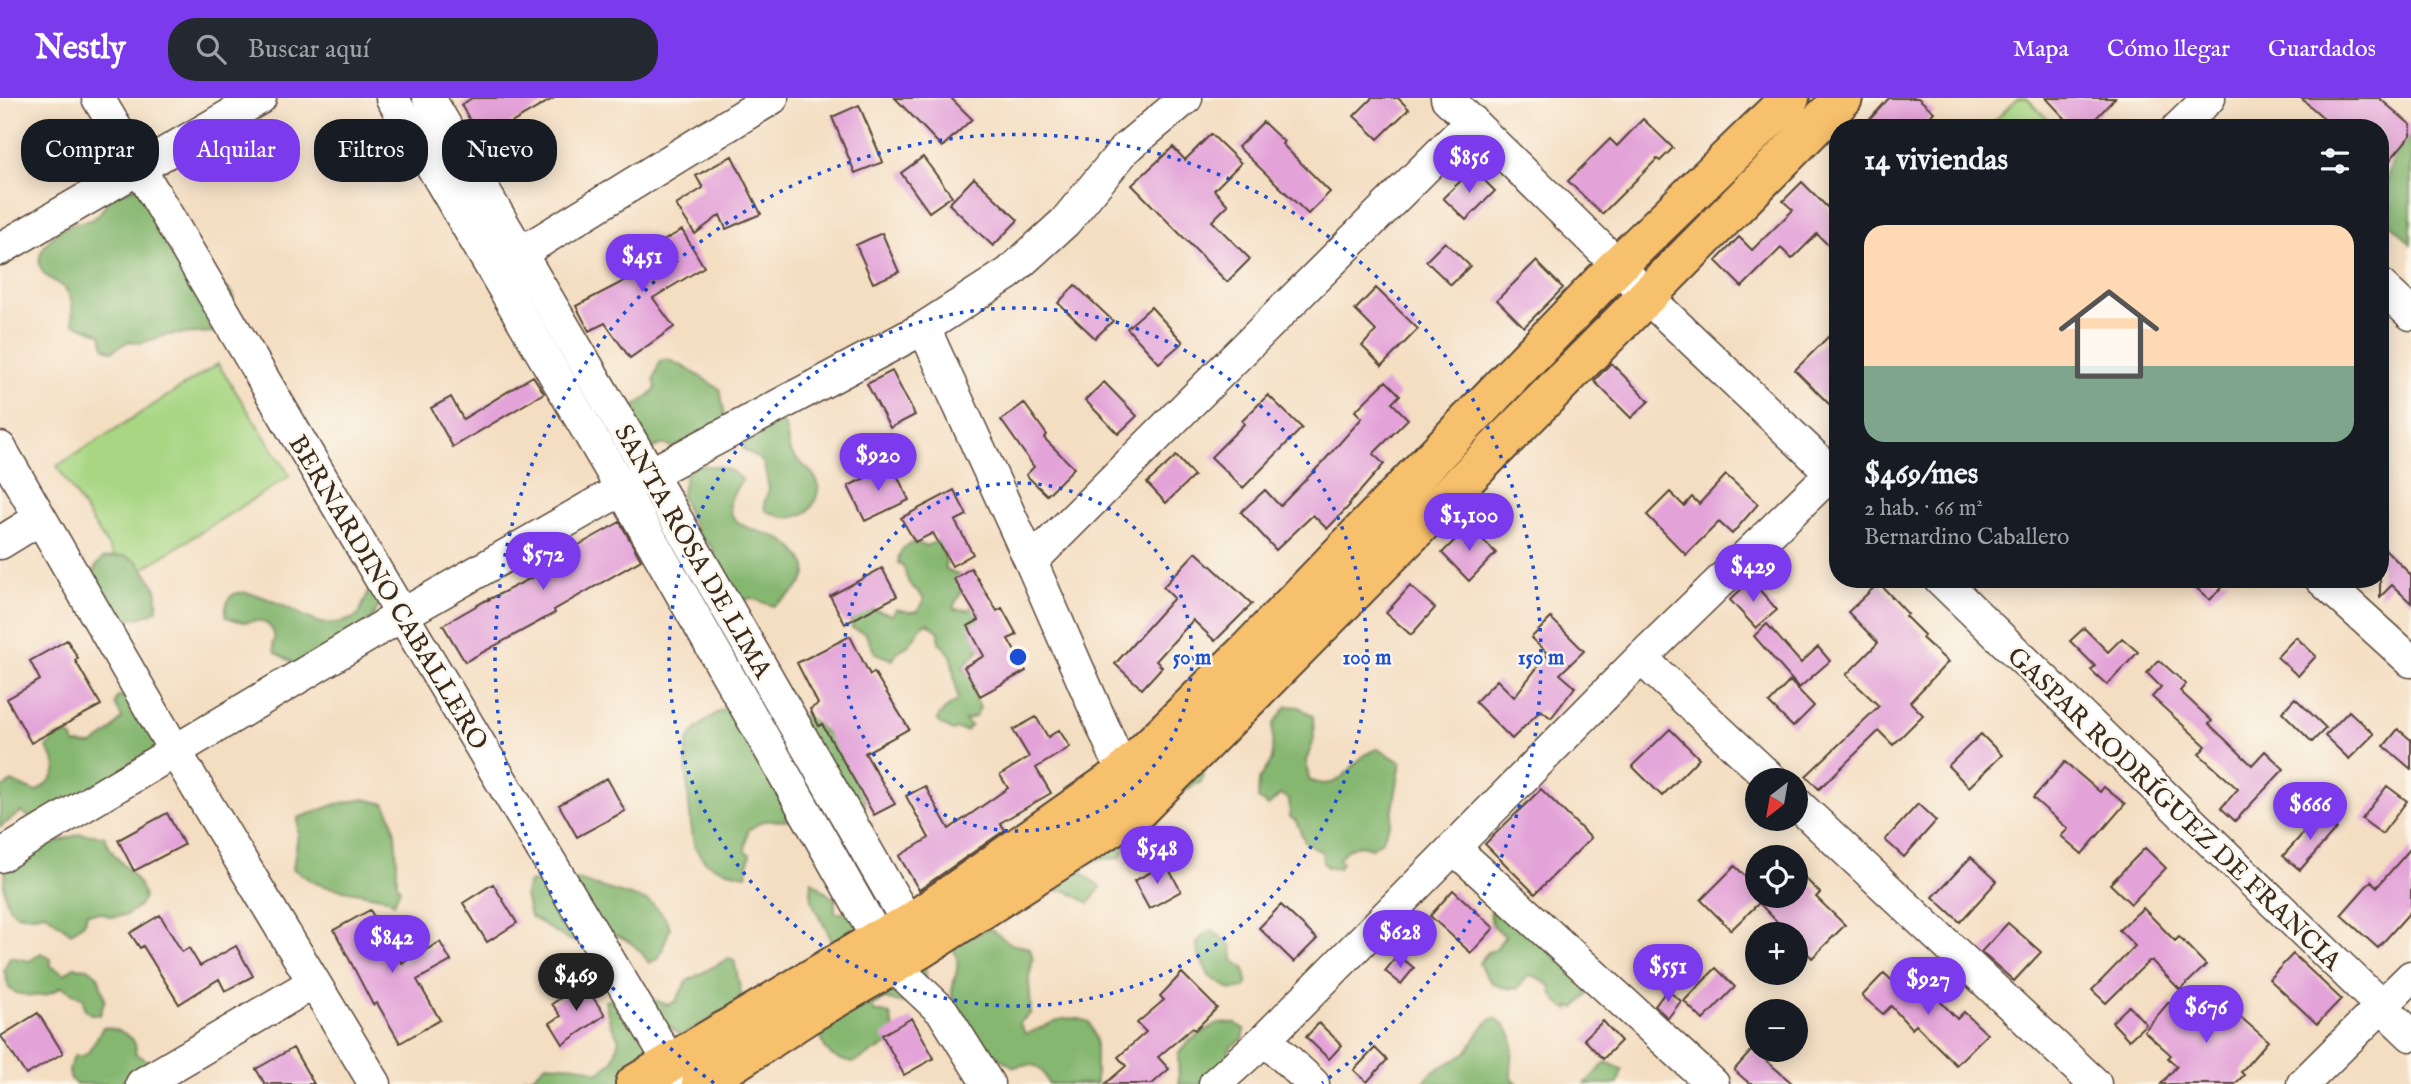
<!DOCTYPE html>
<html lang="es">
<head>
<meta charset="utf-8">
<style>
	:root { --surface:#171b24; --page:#242831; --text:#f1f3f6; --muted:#9ea1a6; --line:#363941; --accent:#7c3aed }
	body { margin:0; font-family:"IM FELL English",serif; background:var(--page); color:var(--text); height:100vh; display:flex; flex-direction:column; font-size:26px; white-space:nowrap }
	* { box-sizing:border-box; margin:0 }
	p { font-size:23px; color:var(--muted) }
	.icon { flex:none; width:38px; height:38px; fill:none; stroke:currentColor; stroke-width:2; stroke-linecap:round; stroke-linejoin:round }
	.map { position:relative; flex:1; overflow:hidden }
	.sheet { position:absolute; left:1829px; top:21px; width:560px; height:469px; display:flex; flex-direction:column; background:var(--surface); border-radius:28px; box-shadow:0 4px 18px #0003 }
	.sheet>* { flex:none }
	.hud { position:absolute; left:21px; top:21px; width:665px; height:63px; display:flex; gap:14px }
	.needle { width:46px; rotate:211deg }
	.buttons { position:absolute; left:1745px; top:670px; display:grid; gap:14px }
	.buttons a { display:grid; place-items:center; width:63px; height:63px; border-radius:50%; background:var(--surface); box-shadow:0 4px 18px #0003; font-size:35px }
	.price { position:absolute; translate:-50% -60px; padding:0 16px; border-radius:24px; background:var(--accent); color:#fff; font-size:23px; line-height:46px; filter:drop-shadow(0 2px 4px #0008) }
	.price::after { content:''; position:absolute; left:50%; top:42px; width:21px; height:16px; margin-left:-10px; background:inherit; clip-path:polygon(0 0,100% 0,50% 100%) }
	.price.selected { background:#222; color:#fff }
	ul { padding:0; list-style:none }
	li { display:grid; align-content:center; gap:14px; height:371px; padding:0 35px }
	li+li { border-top:2px solid var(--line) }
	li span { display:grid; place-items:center; height:217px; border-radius:21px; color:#555 }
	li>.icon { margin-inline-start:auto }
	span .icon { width:126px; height:126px; fill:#fffc; stroke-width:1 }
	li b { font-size:30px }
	h2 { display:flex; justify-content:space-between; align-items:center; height:84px; padding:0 35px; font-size:30px }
	.chip { padding:0 24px; border-radius:28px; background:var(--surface); box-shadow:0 4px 18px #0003; font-size:24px; line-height:63px }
	.chip.selected { background:var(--accent); color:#fff }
	header { display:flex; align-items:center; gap:42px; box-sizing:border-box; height:98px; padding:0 35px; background:var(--accent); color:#fff }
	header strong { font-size:33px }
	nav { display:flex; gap:38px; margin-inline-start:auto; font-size:24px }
	.search { width:490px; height:63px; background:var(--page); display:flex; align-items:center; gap:18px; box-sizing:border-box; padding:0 24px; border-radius:28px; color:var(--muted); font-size:26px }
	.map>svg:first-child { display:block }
	.green { fill:#a8d683; stroke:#728050; stroke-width:2 }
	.forest { fill:#86b771; stroke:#607048; stroke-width:2 }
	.building { fill:#e3a2d8 }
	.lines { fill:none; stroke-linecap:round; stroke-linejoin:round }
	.minor-casing { stroke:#574537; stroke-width:35 }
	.major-casing { stroke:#574537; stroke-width:42 }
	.minor { stroke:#fff; stroke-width:32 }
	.major { stroke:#f7c06c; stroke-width:38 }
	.ring { fill:none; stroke:#1d4ed8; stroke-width:3.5; stroke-dasharray:3.5 7 }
	.labels { text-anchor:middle; stroke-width:5; stroke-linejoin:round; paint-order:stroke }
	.street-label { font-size:26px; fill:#3b2a1e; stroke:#fbf7ec }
	.centre { fill:#1d4ed8; stroke:#fbf7ec; stroke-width:3.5 }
	.ring-label { font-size:21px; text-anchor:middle; font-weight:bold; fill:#1d4ed8; stroke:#fbf7ec; stroke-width:5; stroke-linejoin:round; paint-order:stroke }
</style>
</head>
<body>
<header>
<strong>Nestly</strong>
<div class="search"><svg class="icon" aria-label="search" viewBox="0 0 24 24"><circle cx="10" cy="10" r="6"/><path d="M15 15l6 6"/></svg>Buscar aquí</div>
<nav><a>Mapa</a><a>Cómo llegar</a><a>Guardados</a></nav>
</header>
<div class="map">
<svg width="2411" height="986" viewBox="0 0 2411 986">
	<rect width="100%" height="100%" fill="#fbf7ec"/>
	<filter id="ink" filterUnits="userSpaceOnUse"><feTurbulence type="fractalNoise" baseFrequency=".0143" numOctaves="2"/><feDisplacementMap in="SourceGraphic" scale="14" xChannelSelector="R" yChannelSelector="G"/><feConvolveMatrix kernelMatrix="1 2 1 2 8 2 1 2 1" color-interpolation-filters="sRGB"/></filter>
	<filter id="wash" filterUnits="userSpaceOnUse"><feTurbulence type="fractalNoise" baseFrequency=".00686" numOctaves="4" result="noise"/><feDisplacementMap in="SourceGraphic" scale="28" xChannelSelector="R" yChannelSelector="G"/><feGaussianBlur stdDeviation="1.57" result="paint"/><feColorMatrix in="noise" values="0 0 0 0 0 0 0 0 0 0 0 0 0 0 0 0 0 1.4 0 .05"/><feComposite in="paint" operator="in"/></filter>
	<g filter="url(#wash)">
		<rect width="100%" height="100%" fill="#f4dec2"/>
		<path class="green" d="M2018,0h9l29,30h-69z
			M218,266l72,112 -162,102 -71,-112z"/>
		<path class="forest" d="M2411,38v108l-30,-31c4,-26 8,-60 30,-77z
			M138,89l81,95 14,11c2,17 -8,27 -20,39l-48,3 -23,8 -13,-2 -17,10 -8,-4 -3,-13 -28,-11c-1,-11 1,-22 -6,-32 -7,-10 -23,-11 -27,-25 -4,-19 19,-39 36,-43 8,-3 13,0 20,-6 7,-6 11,-15 16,-22z
			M667,261l19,9 34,21 6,32 -53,27c-10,-6 -17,-3 -26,5l-17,-41c6,-10 19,-13 26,-24l-2,-9 6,-18z
			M781,323c9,9 4,19 9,30 6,11 20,16 26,28 3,5 3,10 1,16 -7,26 -32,27 -52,15l-1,-7 5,-14 -5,-24 -2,-4 -19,-12 2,-10z
			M697,368c18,-1 33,0 45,14 -6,9 -14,18 -12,30 4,20 36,21 51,29 10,6 17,13 23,23 11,19 -18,36 -31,44l-22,-8 -16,4 -22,-47 1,-6 -16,-14 -17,-38 5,-24z
			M938,443l6,3 2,25 18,8 -4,18 -6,10v4l15,1 3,-5 10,1c-1,12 2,32 -3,43 -4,8 -11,10 -16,18l12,17 -2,10 7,14 -5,9 -10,3 6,6 -5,5 -10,-2 -3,2 -14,-8 -2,-4 7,-9 14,-10 -7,-45 -12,-13v-10l-11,-9 -5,2 -14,20 -11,6 -5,9 -18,-7 -10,-20 -13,-5 -1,-8 17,-12 24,7 4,-6 14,3 8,-1 6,-11c-3,-8 -11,-11 -15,-17 -5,-8 -1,-15 -11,-20 1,-17 13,-24 28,-17z
			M125,458l12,5 16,22 4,9v18c-38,23 -50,-3 -64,-35l3,-9 7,-8z
			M370,490l12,13 -11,18 -65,51 -31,-18 -2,-8c4,-9 -1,-19 -12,-23 -5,-2 -11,1 -17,1 -6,-1 -12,-3 -18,-5 -1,-6 -1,-10 2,-16 10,-27 75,18 93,22 14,2 25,-1 37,-7z
			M118,598h8l38,47 -119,83 -24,-14 -21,15v-38l12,-7 24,10c9,-7 23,-15 19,-29 -1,-4 -6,-10 -8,-15l6,-10 10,-3h7l5,9 17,1 17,-12 13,-15 -7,-14z
			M784,607l28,15 31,28 21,28 1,41 6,6 -4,3 -33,-5 -15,5 -24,-6 -32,1 -15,9 -3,21 5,3 -4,21c-13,-3 -31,-6 -41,-14 -3,-3 -8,-10 -10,-14 -4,-10 -11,-92 -8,-103 4,-14 27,-31 40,-36l12,5 28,-7z
			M1287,608l12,1 14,9 1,23 -8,22 3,19c37,16 40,-24 69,-31l23,13 -10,59 -9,20 -11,7c-13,-6 -24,-1 -32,11l3,4 -4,6 -11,-2 -4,-4v-10l-18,-11 -9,-21 -6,-4 -1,-18 -8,-5 -13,12 -10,-7 1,-19 13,-20 1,-35z
			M1206,668l-5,16 -15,7 -19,18 -11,16c-27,1 -25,17 -36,35 -18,3 -23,-5 -38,13l1,3 18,13 -12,16 -22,-12h-26z
			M364,701l21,5c14,23 11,54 12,80l3,5 -6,14 -8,-5 -58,-11 -13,-4 -22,-14 5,-35v-16l39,-14z
			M80,736l25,2c5,25 33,34 39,61l-5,9 -13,9 -15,2 -9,-4h-15l-2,9 -14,11 -26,-20c-7,1 -16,3 -23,2 -19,-1 -20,-33 -16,-47l38,-22z
			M553,781l24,1 70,21c12,7 18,15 23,27l-11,30 -10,5c-8,-13 -27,-32 -44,-28 -7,2 -14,7 -21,8 -17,1 -39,-19 -54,-27l-5,-21 3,-12z
			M812,783l23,19v13h14l15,-17 21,-5 41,80v5l-11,26 -14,1 -17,-4 -8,5v-5l-4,8 3,5h8l7,3 6,22 -8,7 -35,19c-17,-4 -27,-7 -31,-24 -1,-5 -5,-11 -5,-15 -1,-20 20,-55 17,-74 -5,-28 -28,-39 -22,-69z
			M1495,808l89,76 3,13 -12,13 -6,-2v4l-11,-7 -7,-12 2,-3 -14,-10 -10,-3 -12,14c-22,-1 -29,-6 -38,-26l9,-11 7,-2 10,-14c-11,-11 -16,-9 -14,-27z
			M989,830l22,16 18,4c8,13 0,19 0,32 0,12 3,22 1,34l-11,9 7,11c22,-8 38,-23 63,-12l7,18v44h-48c-6,-20 -15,-22 -34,-17l-24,-15v-6c-13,-7 -39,-37 -38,-52 1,-21 12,-26 0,-48z
			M1212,832l20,16 1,14 12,9 2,15 -3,4 -13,2 -22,-14c-7,-19 -25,-31 3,-46z
			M41,855l10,6v7l14,8 9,-7 14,1 10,8 7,23 -5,16 -9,-1 -6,-4 -2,-11 -21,-12 -16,8 -15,1 -15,-3 -7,-5 -5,-18 6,-13 20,4z
			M729,860l5,2 7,33v10l-60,33 -9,-8 -27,22 3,10 36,24h-162l2,-7h8l14,-13c19,2 35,-1 52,9l15,-12 6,-22 -9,-16 -5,-22c23,-10 41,-5 63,4l8,-4 11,-20z
			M1495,920c26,15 16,33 16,59l6,7h-94c13,-22 33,-19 44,-33 9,-11 14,-29 28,-33z
			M1235,925l10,7 -2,9 -12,8 -3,5v32h-49l-1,-30 10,-12 28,-18z
			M103,929c14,2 37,9 32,26l18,11 -27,13 -4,7h-46c-11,-8 -7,-19 -1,-29l6,2 8,-5z
			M1606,964l16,7 -4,15h-33z"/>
		<g id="blocks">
			<path class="building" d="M472,0h82l-72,42 -21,-35z
				M895,0h56l21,21 -30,28z
				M1372,0h26l11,11 -31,30 -24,-23z
				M1889,0h29l16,14 -14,16h-58z
				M2046,0h69l-28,30h-13z
				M2301,0h78l32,27v10l-31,37v-44h-45z
				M859,7l24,57 -28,11 -23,-56z
				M1643,21l30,29 -13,13 -3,-2 -55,55 -34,-33 42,-42 7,7z
				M1263,24l21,20 -2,2 48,48 -22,22 -70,-67z
				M267,26l17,28 -25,15 -17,-28z
				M1211,36l30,29 -27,27 14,15 -16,16 38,38 -23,23 -95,-97 41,-38 12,13z
				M732,58l29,58 -35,15 -6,-14 -25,19 -19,-29 27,-17 -7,-12z
				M923,59l29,39 -23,16 -28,-39z
				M1473,71l22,22 -29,29 -23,-22z
				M974,80l44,42 -25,26 -44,-42z
				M1802,84l36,36v37l-21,-21 -25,25 -11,-11 -39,39 -26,-26 23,-24 13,13 41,-40 -10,-9z
				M682,132l22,37 -51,31 21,29 -44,31 -25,-35 -16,8 -13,-25 52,-27 -8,-13z
				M882,135l17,39 -26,11 -17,-38z
				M1445,144l25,24 -19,19 -25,-24z
				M1536,163l27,27 -39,39 -27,-27z
				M1075,187l38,36 -18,17 -37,-35z
				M1376,190l42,41 -36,37 -20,-20 14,-15 -21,-21z
				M1151,209l32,35 -24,21 -32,-35z
				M1838,229v86l-43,-43z
				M1611,265l38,38 -18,17 -37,-37z
				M892,273l23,44 -25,13 -23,-44z
				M533,278l11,17 -91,54 -22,-39 20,-11 12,22z
				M1386,283l14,14 -8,8 16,16 -35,35 11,10 -35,40 1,1 -23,24 -14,-14 -37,35 -35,-38 24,-22 15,16 42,-43 40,-45 -7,-7z
				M1104,284l33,34 -19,18 -33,-34z
				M1268,297l34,33 -59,60 -32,-31 33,-33 -2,-3z
				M1024,305l23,32 -3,3 30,30 -27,27 -21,-20 8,-8 -33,-47z
				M1176,358l18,20 -28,27 -19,-20z
				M892,367l17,35 -44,21 -17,-35z
				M1726,377l32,29 -26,30 -13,-12 -33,33 -39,-40 23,-23 14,14 8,-9 7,7z
				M954,392l13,25 -12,6 18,33 -21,12 -19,-33 -18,9 -14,-24z
				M620,424l21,38 -87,50 1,3 -90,49 -22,-37 45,-26v1l49,-25 -3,-5z
				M1469,428l27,27 -27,28 -27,-28z
				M2380,446l31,31v28l-19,-18 -12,12z
				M1196,454l56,52 -37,37 -22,-21 -37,41 6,6 -20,22 -27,-25 59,-66 -11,-11z
				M882,470l15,28 -52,28 -15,-28z
				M971,470l26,43 5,-3 15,27 -9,4 18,32 -46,25 -16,-29 20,-11 -16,-30 11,-6 -25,-41z
				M2186,481h43l-19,21z
				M1751,482l26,30 -21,18 -26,-28z
				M1879,485l29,31 -3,2 19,19 -2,3 26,24 -38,40 13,13 -30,30 -14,-14 -60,58 -13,-13 73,-70 -33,-31 32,-32 -30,-31z
				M1410,488l25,22 -24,27 -25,-22z
				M1551,520l33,33 -24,23 15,13 -24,31 -10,-8 -29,29 -37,-37 22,-22 17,17 34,-43 -17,-16z
				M1767,526l34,39 17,-16 12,14 -31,27 -45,-52z
				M2084,530l24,24 14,-14 16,14 -31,33 -16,-15 4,-4 -25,-25z
				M850,538l20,39 4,-3 35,57 -44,24 30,51 -21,11 -52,-91 -3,2 -9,-17 8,-5 -21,-41z
				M2296,539l20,19 -18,20 -21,-19z
				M67,542l11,18 -3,2 26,45 -70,38 -24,-44 33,-19 -10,-19z
				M2159,562l27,24 -6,7 32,30 -3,3 43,41 13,-14 19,18 -49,52 -14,-13 17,-19 -39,-35 7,-8 -54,-49 9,-10 -14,-14z
				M1790,583l24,25 -21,21 -24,-24z
				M2295,600l31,30 -14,14 -30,-30z
				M2349,613l25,23 -25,25 -24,-23z
				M1036,619l12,20 11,-7 11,17 -34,21 15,25 -51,30 5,7 -86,60 -20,-34 30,-18 -23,-42 19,-10 24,43 59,-41 -8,-13 29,-18 -16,-27z
				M1670,631l29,29 -37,38 -30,-30z
				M2398,631l13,11v29l-27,-23z
				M1981,636l21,21 -33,32 -21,-21z
				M2065,664l35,30 4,-5 21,17 -43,50 -21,-18 7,-7 -35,-31z
				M607,680l18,33 -48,26 -18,-32z
				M2387,688l20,15 -25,33 -20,-15z
				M1541,691l50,49 -56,56 -50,-50z
				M1918,706l18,17 -32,36 -19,-17z
				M167,715l17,32 -50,26 -16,-31z
				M2321,715l16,15 -37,42 -17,-14z
				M2145,750l21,20 -35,36 -21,-20z
				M2411,750v63l-33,37 -37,-33 30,-34 6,6z
				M1971,759l26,24 -37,41 -27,-25z
				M1166,766l15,27 -32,18 -15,-28z
				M1735,768l22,22v8h39v-27l24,24 -4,4 29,28 -33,33 -16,-17v-7h-7l-30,-31 -28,27 -30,-30z
				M493,786l24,39 -30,19 -24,-39z
				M1453,792l41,38 -23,25 -41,-37z
				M1281,807l36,34 -23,23 -35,-34z
				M2143,810l32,33 4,-4 27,28 -26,25 -28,-29h-3l-43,42 -14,-13 43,-44 -16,-16z
				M370,812l32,53 38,-21 11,19 -34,19 23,40 -40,23 -23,-40 -4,2 -39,-75z
				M160,817l22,37 7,-4 11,18 36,-20 17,30 -28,15 -6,-12 -40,25 -36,-58 -3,2 -10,-15z
				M2008,825l33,29 -27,29 -33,-29z
				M2293,856l48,45 -24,25 -48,-45z
				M1398,857l16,13 -13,16 -16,-13z
				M1716,870l19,19 -32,33 -19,-19z
				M1182,875l35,35 -22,22 -3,-2 -34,29 11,12 -17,15h-47l21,-18 -8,-9 28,-25 -9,-9 27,-23 -4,-4z
				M1884,875l24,23 15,-13 34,36 7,-7 23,22 -31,31 -40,-40 -4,4 -21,-23 -8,8 -21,-18z
				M583,885l22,32 -42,29 -13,-21 11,-7 -9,-12z
				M1667,892l14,11 -13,17 -13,-12z
				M2221,902l47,41 -27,31 3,3 -9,9h-74l16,-18 -9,-8 3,-3 -27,-24 25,-29 29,25z
				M2129,908l17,18 -17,16 -17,-18z
				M38,915l25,40 -37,22 -25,-39z
				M912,920l22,40 -30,17 -22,-40z
				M1603,923l18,20 -18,18 -19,-20z
				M1319,925l23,22 -13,14 -23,-22z
				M293,950l21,36h-49l-9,-15z
				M1375,950l12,12 -20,22 -13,-12z
				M1753,951l40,35h-43l-16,-14z"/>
		</g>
	</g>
	<g filter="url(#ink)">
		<use href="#blocks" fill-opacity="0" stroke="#574537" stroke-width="2"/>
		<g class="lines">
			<g class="minor-casing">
				<path id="minor" d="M98,0l304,517 281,469
					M392,0l230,391 270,475 51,48 45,72
					M429,0l222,377 269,469
					M1447,0l171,167 28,31 192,183
					M2178,30l31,-30
					M0,151l260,-151
					M503,166l269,-166
					M2380,187l31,29
					M924,230l107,234 101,231
					M0,350l175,303 200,333
					M0,445l39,-24
					M1031,464l441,-441
					M1940,481l471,456
					M2321,481l90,82
					M1641,560l131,122
					M1796,705l299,281
					M1454,750l259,236
					M0,758l402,-241 220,-126 302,-161 85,-55 56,-51 60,-73 61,-51
					M1265,941l48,45
					M142,986l171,-101
					M1215,986l50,-45 376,-381 197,-191
					M2303,986l108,-107"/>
			</g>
			<g class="major-casing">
				<path id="major" d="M635,986l243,-145 31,-15 213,-150 127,-125 369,-384 172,-167
					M701,986l106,-69 115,-67 217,-139 704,-711"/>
			</g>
			<use href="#minor" class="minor"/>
			<use href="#major" class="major"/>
		</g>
	</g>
	<g class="ring">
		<circle cx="1018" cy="559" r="174"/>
		<circle cx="1018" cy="559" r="349"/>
		<path d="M714 985A523 523 0 1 1 1322 985"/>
	</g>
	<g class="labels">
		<g class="street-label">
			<text transform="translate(694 453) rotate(60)" y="9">SANTA ROSA DE LIMA</text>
			<text transform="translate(389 494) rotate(59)" y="9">BERNARDINO CABALLERO</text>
			<text transform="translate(2175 710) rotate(44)" y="9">GASPAR RODRÍGUEZ DE FRANCIA</text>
		</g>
	</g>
	<circle cx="1018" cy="559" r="10" class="centre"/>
	<g class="ring-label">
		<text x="1192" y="566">50 m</text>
		<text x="1367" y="566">100 m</text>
		<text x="1541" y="566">150 m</text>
	</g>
</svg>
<div class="buttons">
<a><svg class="needle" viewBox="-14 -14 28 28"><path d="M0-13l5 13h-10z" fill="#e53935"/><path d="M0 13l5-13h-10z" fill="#9ea1a6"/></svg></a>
<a><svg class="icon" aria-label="locate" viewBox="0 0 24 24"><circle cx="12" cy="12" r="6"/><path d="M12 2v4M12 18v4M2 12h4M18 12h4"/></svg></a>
<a>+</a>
<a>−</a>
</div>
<b class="price" style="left:1469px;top:97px">$856</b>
<b class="price" style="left:642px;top:196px">$451</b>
<b class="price" style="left:878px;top:395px">$920</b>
<b class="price" style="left:1469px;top:455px">$1,100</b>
<b class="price" style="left:543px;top:494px">$572</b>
<b class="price" style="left:1753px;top:506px">$429</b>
<b class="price" style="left:2310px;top:744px">$666</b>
<b class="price" style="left:1157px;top:788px">$548</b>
<b class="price" style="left:1400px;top:872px">$628</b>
<b class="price" style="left:392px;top:877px">$842</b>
<b class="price" style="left:1668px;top:906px">$551</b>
<b class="price selected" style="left:576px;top:915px">$469</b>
<b class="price" style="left:1928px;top:919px">$927</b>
<b class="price" style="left:2206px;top:947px">$676</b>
<div class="hud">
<a class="chip">Comprar</a>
<a class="chip selected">Alquilar</a>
<a class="chip">Filtros</a>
<a class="chip">Nuevo</a>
</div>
<section class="sheet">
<h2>14 viviendas<svg class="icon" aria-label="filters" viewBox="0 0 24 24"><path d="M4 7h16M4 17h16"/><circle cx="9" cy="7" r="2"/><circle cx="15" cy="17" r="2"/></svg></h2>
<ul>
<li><span style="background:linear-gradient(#ffd9b3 65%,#7fa58c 0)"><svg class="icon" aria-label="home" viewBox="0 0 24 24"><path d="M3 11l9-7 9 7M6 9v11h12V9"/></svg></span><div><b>$469/mes</b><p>2 hab. · 66 m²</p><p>Bernardino Caballero</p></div></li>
</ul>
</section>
</div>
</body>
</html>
